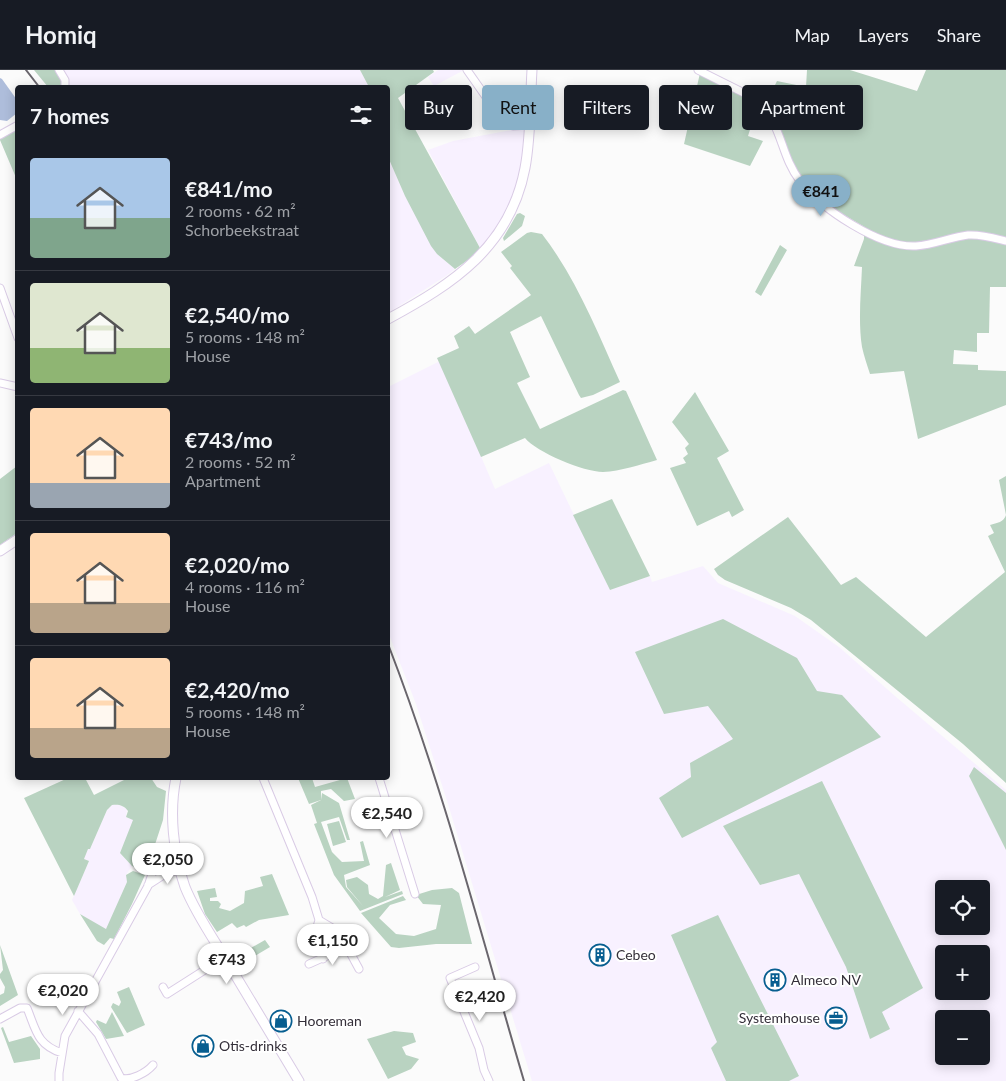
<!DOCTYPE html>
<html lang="en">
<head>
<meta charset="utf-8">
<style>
	:root { --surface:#171b24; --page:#242831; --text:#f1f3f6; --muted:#9ea1a6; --line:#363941; --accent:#88b0c8 }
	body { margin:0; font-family:Lato,sans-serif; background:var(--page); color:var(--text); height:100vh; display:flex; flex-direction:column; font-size:19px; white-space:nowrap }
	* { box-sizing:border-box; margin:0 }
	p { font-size:16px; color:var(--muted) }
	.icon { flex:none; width:28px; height:28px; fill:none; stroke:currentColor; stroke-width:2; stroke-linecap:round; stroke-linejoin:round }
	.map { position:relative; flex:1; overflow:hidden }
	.side { position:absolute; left:15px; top:15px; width:375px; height:695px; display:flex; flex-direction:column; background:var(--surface); border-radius:5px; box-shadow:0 2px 12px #0003 }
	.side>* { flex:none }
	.top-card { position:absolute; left:405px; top:15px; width:475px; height:45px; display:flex; gap:10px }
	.buttons { position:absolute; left:935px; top:810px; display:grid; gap:10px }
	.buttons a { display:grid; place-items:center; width:55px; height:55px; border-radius:5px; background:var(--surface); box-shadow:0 2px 12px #0003; font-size:25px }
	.price { position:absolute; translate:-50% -42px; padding:0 11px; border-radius:18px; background:#fff; color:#222; font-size:16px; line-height:32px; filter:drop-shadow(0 1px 2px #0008) }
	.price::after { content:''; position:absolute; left:50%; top:30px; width:15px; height:11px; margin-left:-8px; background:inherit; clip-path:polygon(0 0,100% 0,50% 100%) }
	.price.on { background:var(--accent); color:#111 }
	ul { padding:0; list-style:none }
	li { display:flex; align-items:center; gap:15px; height:125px; padding:0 15px }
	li+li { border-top:1px solid var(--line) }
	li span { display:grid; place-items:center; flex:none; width:140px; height:100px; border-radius:5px; color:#555 }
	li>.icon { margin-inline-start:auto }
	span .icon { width:60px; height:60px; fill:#fffc; stroke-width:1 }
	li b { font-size:21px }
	h2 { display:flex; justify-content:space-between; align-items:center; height:60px; padding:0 15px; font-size:21px }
	.pill { padding:0 18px; border-radius:5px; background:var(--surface); box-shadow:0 2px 12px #0003; font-size:18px; line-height:45px }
	.pill.on { background:var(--accent); color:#111 }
	header { display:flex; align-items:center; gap:30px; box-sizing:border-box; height:70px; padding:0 25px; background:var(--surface); border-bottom:1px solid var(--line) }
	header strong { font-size:24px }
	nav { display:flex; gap:28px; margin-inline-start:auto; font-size:18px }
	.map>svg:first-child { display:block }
	.built { fill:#f8f1ff; fill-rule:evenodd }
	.green { fill:#b9d3c1 }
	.water { fill:#aebddb }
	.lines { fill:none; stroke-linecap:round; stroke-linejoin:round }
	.minor-casing { stroke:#d9cbe5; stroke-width:9 }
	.major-casing { stroke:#d9cbe5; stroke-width:11 }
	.minor { stroke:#fff; stroke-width:7 }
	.major { stroke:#fff; stroke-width:9 }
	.rail { stroke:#6a666d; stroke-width:2 }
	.labels { text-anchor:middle; stroke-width:4; stroke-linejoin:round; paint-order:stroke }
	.poi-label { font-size:14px; fill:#342f39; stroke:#fff; text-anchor:start }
</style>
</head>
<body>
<header>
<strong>Homiq</strong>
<nav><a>Map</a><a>Layers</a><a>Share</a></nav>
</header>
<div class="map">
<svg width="1006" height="1011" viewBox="0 0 1006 1011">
	<rect width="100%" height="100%" fill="#fbfbfb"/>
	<path class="built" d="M63,0h297l9,17h-300v-7z
		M438,0h26l-30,16 -6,-9z
		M522,58l2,1 -3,37 -6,23 -9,21 -16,27 -10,11 -52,-98 25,-9z
		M388,87l17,39 32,58 18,15 -9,7 -58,37z
		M440,291l55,128 54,-26 61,127 40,-14 2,6 51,-16 15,17 77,33 44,31 56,49 111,94v291h-474l-84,-277 -32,-100 -28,-72v-245zM944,819h37v37h-37zM944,884h37v37h-37zM944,949h37v37h-37z
		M116,734l4,1 7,4 -1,8 8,3 -14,33 12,13 -6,9 1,7 -21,48 -26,-16 -8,-14 17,-39 -5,-2 4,-10h2l17,-39 5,-5z"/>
	<path class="green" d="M34,0h23l5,6v11h-14z
		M360,0h73l1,2 -36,26 82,150 -12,12 -13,9 -18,-15 -6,-8 -26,-50 -17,-39v-69l-19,-1z
		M807,0h43l67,21 9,-21h80v169l-20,-5 -56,9h-30l-22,-8 -54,-32 -23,-25 -10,-17 -14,-39 -9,-14 4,-17 5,-10 29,6z
		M700,3l35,17 23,14 -10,32 15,5 -13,25 -66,-22z
		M17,56v54l-17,-40v-4z
		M520,143l5,3 -3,10 -18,15 -1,-3 14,-24z
		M531,162l11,2c34,44 55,97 78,148l-27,13 -12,3 -2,-3 -38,-79 -31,16 20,45 -13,6 23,46 83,-39 3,1 31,69c-18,5 -36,11 -54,12 -19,0 -67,-20 -78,-34l-44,19 -44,-99 22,-10 -5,-12 15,-10 6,8 56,-39 -21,-27 2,-2 -11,-14 26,-19z
		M864,162l15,10 15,5 16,1 61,-11 35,6v44h-16l-1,46h-12v19l-23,-2 -1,14 25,1v5l28,1v34l-88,34 -14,-68 -34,3c-3,-9 -6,-18 -8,-27 -4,-26 -1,-54 0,-80l-8,-1 10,-27z
		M780,175l7,5 -26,46 -6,-4z
		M695,322l34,59 -12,7 27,52 -12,7 -3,-6 -32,15 -27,-58 16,-5 -3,-5 5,-4 -3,-6 4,-4 -17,-22z
		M17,396v67l-17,12v-66z
		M1006,406v307l-43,-39 -152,-124 -20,-12 -66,-28 -7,-5 -4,-6 74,-52 53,68 15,-8 70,60 79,-65 -17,-36 6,-3 -4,-8c7,-2 14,-3 16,-10l-7,-35z
		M612,429l38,77 -40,14 -37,-75z
		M723,549l74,39 20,33 25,4 39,42 -199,101 -23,-40 32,-21 -1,-14 43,-24 -25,-33 -44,8 -29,-62z
		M974,697l32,26v57l-37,-74z
		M68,708h17l9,17 34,-17h23l6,9 9,4 -3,29 -17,52 -14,-6 -12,-13 13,-33 -7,-3 2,-6c-4,-6 -10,-7 -16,-6l-5,5 -17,39h-2l-4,10 5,2 -15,35 -50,-98z
		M298,708h14l3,9 32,-9 8,21 -11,2 -13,-12 -10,2v9l-12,4z
		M822,711l101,207 -41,24 8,17 -20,10 -24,-72 -47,-93 -39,11 -37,-59z
		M322,723l17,10 11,37h-3l-8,-23 -18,5 11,30 10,10 22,-1 -4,-19 3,-1 7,24 -26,10 2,12 17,19 -16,-19 -1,-7 11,-3 11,8 1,9 9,5 5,-3 3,-31 5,-2 9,27 -15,7 17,-6 1,3 -43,17 -26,-36 -20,-51 3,-1 -6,-18 10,-5z
		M339,751l7,21 -13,4 -6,-22z
		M133,801l12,4 -13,29 -18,35 -4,-1 -6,7 -7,-4 -17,-27 26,15 21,-47 -1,-7z
		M272,804l17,41 -30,5 -13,7 -2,-2 -7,3 -5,-5 -15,9 -12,-18 -8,-23 18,-3 2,9 -7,1v3h8l3,3 -2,4 11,3 14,-8 1,-12 18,-5 -3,-9z
		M452,818l7,5 13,51h-36l-37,4 -8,-1 -30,-34 42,-17 3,4 -16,5 -11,13 17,16 18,2 22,-7 5,-24 -18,-1 -7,-9 16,-5z
		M718,845l81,161 -10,5h-63l-15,-33 6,-6 -46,-107z
		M265,870l5,7 -32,19 -5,-8z
		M0,875l18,50 -18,11v-11l4,-2 1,-6 -5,-9v-4l3,-4z
		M129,917l16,38 -18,8 -16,-26 2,-4 6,3 2,-4 -4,-10z
		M112,942l12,24 -18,3 -10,-17 1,-2 9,4z
		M3,957l6,15 22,-6 9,13v10l-26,4 -13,-35z
		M394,961l19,2 3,9 -14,5 4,8 13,4 -8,10 -23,10 -21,-40z"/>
	<path class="water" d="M0,8l2,1 15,21v13l-10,8 -7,-1z"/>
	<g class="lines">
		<g class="minor-casing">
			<path id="minor" d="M59,0l6,10v8
				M467,0l38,54 8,2 17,-1
				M698,0l54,27c32,25 26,55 48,84 21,28 80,67 116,65 18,-1 35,-9 52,-11 13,-1 26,3 38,6
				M0,65l18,-10
				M0,218l18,50
				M0,313l18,4
				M263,708l49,119 7,23 -3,10 7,29
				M379,708l36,116
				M148,815l17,-11 15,-5
				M319,850l20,12 20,37
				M309,894l38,-17
				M475,897l-25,11 29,70 5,22 5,11
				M163,917l4,7 58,-37
				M78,941l20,23 23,44c10,3 25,-5 32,-13
				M0,949l20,-11h7c9,22 10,37 35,45
				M59,1011v-8l6,-37 83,-150c7,-23 8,-23 29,-32"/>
		</g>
		<g class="major-casing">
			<path id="major" d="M388,249c65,-35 122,-72 137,-151 6,-32 5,-65 7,-98
				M0,481l18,-12
				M176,708c-7,34 -3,75 9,109 12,30 33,58 49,86 22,36 43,72 65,108"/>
		</g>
		<use href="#minor" class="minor"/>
		<use href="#major" class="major"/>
		<path class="rail" d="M26,0l14,18
			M388,574c55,142 93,291 136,437"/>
	</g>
	<defs>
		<g id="building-ring" transform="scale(1.125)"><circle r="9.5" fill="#fff" stroke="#075e90" stroke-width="1.5"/><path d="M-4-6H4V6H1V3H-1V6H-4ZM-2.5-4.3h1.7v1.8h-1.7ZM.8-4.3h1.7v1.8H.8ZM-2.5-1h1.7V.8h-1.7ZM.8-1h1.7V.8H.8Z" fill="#075e90"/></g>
		<g id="office-ring" transform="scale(1.125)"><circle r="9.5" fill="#fff" stroke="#075e90" stroke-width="1.5"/><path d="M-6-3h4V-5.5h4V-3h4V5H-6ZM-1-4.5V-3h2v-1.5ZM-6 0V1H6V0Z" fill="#075e90"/></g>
		<g id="shop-ring" transform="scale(1.125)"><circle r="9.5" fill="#fff" stroke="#075e90" stroke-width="1.5"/><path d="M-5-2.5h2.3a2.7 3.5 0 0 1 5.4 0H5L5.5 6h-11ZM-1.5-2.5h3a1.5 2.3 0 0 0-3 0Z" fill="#075e90"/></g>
	</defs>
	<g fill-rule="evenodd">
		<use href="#building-ring" x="600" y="885"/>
		<use href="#building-ring" x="775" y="910"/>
		<use href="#office-ring" x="836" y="948"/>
		<use href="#shop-ring" x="281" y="951"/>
		<use href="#shop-ring" x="203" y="976"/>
	</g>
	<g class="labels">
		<g class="poi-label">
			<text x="616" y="890">Cebeo</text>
			<text x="791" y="915">Almeco NV</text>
			<text x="820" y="953" text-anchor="end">Systemhouse</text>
			<text x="297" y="956">Hooreman</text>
			<text x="219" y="981">Otis-drinks</text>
		</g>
	</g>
</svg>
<div class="buttons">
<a><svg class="icon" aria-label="locate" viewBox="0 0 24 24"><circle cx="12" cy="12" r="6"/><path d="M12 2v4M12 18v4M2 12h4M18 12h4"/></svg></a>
<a>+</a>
<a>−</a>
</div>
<b class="price on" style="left:821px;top:147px">€841</b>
<b class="price" style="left:387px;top:769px">€2,540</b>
<b class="price" style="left:168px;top:815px">€2,050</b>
<b class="price" style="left:333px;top:896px">€1,150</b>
<b class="price" style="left:227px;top:915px">€743</b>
<b class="price" style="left:63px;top:946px">€2,020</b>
<b class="price" style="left:480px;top:952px">€2,420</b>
<div class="top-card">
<a class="pill">Buy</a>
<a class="pill on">Rent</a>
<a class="pill">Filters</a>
<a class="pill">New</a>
<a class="pill">Apartment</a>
</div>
<section class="side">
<h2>7 homes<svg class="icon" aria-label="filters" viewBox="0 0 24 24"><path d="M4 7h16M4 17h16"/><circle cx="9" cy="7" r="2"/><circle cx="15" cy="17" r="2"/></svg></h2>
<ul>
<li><span style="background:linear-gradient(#a9c7e8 60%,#7fa58c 0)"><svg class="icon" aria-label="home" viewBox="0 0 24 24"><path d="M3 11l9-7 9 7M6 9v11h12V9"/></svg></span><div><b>€841/mo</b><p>2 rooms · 62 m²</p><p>Schorbeekstraat</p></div></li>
<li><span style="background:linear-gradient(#dfe7d0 65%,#8fb573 0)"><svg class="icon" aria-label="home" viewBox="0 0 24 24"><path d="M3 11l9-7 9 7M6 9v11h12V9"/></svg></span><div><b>€2,540/mo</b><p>5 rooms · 148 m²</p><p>House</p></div></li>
<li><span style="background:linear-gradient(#ffd9b3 75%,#9aa5b1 0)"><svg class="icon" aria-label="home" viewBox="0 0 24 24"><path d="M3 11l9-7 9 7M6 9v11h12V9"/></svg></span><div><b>€743/mo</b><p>2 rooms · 52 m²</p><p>Apartment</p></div></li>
<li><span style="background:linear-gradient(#ffd9b3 70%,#b9a48a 0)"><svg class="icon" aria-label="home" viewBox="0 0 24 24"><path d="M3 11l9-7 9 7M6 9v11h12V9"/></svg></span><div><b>€2,020/mo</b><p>4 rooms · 116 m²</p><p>House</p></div></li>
<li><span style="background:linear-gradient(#ffd9b3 70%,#b9a48a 0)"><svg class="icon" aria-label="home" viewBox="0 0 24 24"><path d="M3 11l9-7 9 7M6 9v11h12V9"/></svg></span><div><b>€2,420/mo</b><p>5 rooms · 148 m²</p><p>House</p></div></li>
</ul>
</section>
</div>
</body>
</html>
